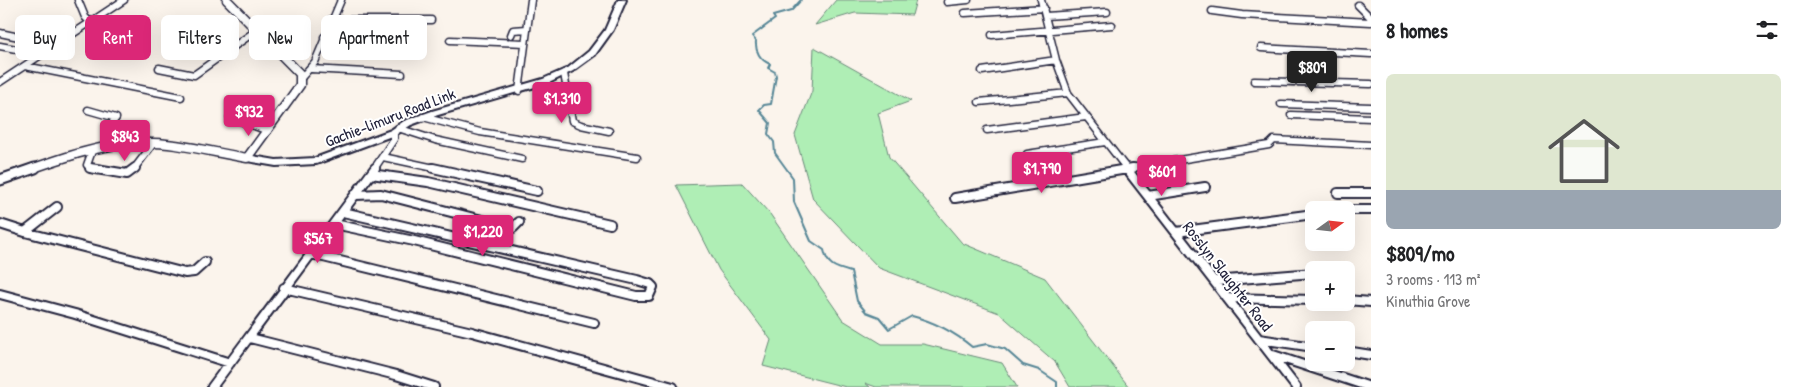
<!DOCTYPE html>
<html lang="en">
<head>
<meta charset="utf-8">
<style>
	:root { --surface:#fff; --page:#f2f2f2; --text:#202124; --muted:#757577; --accent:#db2777 }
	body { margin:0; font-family:"Patrick Hand",sans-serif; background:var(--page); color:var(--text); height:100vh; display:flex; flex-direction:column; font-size:19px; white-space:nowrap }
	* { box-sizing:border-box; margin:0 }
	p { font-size:16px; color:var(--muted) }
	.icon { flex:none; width:28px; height:28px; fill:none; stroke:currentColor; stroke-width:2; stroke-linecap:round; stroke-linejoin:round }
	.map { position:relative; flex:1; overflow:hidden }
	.details { display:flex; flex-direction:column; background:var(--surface); width:425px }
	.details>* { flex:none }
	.top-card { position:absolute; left:15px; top:15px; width:475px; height:45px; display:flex; gap:10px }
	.needle { width:32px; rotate:75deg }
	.fabs { position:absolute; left:1305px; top:201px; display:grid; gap:10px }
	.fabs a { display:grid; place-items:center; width:50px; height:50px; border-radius:8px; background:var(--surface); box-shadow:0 5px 20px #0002; font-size:25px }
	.price { position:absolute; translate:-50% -42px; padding:0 11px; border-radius:5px; background:var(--accent); color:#fff; font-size:16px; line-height:32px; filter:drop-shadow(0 1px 2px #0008) }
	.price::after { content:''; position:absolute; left:50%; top:30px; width:15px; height:11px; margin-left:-8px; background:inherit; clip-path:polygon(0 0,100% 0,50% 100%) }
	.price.on { background:#222; color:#fff }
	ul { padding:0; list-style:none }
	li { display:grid; align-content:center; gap:10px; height:265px; padding:0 15px }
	li span { display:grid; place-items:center; height:155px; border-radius:8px; color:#555 }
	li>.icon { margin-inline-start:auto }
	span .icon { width:90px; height:90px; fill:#fffc; stroke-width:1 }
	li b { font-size:21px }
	h2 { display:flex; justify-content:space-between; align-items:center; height:60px; padding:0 15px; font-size:21px }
	.pill { padding:0 18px; border-radius:8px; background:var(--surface); box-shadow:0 5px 20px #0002; font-size:18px; line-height:45px }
	.pill.on { background:var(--accent); color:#fff }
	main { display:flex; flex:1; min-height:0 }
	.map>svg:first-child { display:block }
	.green { fill:#afeeb5; stroke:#688878 }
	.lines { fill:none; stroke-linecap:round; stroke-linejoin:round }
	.stream { stroke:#568696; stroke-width:2 }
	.minor-far1-casing { stroke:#22223b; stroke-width:9 }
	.minor-casing { stroke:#22223b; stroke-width:12 }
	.tertiary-far1-casing { stroke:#22223b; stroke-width:11 }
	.tertiary-casing { stroke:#22223b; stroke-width:13 }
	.secondary-casing { stroke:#22223b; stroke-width:4 }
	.minor-far1 { stroke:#fff; stroke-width:6 }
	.minor { stroke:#fff; stroke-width:8 }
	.tertiary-far1 { stroke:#fff; stroke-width:8 }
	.tertiary { stroke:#fff; stroke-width:9 }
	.secondary { fill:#fff; fill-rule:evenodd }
	.labels { text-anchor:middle; stroke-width:4; stroke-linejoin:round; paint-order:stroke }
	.street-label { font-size:16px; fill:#22223b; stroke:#fff }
</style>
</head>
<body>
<main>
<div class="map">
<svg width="1371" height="387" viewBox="0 0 1371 387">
	<rect width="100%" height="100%" fill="#fbf4ec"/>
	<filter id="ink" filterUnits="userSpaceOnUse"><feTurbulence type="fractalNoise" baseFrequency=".02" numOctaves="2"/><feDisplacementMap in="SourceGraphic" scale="10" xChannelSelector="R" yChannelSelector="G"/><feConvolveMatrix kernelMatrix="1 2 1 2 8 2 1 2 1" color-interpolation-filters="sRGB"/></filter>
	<g filter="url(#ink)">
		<path class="green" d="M836,0h80l-4,15 -57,-2 -40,12z
			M814,47l97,54 -33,12 11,44 73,86 83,35 84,109h-59l-15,-25 -56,-49 -120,-45 -66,-69 -18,-64 17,-44z
			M742,183l28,31 73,106 39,24h41l79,19 15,24h-141l-11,-4 5,4h-24l-83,-21 8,-26 -52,-70 -43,-85z"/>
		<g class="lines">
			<path class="stream" d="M801,0l-10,11 -18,5 2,3 -23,17 4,5c-1,10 4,19 14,23l-2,4 7,4 1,4 -5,28 -7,1 -5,5 11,13 -2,11 6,8 1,11 18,25 1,24 17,39 13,9c3,16 12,18 27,22l6,29 9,11 13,5 10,12 23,-13c23,6 42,16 60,31l15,-3 18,5 18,16 16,5 18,12v5"/>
			<g class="minor-far1-casing">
				<path id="minor-far1" d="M78,0l7,17 5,5
					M1041,0l15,60 12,33 59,76
					M947,2l21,-2
					M1358,5l13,13
					M1212,11l30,4 129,7
					M965,13l79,-5
					M1046,16l61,-4
					M330,20h101
					M0,33l57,12
					M511,35l2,-5 14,-1
					M992,35l120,-10
					M324,37l66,1
					M450,40l75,3
					M0,46l43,8
					M1261,48l110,6
					M25,66l156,31
					M159,68l35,7 63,-45
					M311,69l91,5
					M982,71l74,-11
					M564,73l8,48 9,4 28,6
					M301,78l14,-16 26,-62
					M1254,81l117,3
					M0,82l124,-82
					M519,91l12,-91
					M979,102l89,-9
					M1281,104l90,3
					M88,110l28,8 -10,13 20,13
					M1291,115l80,3
					M230,117l38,14
					M423,117l57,15 157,25
					M398,128l37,12 87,19
					M987,130l99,-13
					M92,151l-5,14 3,3 8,1
					M1027,154l78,-12
					M383,157l56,12
					M134,169l19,-25
					M374,169l20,-30v-7
					M1125,169l144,-24 5,-5 97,5"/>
			</g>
			<g class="minor-casing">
				<path id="minor" d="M90,168l37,6 8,-6
					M433,168l104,23
					M1126,168l170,219
					M371,174l57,8 182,42
					M1338,193h33
					M356,195l25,-1 132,34 6,-6
					M1148,196l57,-9
					M955,198l178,-30
					M1346,210h25
					M0,224l25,8 32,-25
					M334,224l80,17 222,55h13l4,-9 -3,-3 -13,-4 -294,-68
					M25,232l160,41 9,-1 11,-10
					M1176,232l138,-18
					M311,254l283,69
					M1214,281l100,-8
					M284,288l188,44 201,55
					M0,294l75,20 155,49
					M1227,298l87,2
					M1346,300l25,2
					M250,338l146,37 38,12
					M1259,339l55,8
					M1346,351l25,4
					M1273,355l97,32
					M212,387l163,-219"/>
			</g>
			<g class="tertiary-far1-casing">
				<path id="tertiary-far1" d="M31,169c34,-12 69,-24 105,-26 37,-2 75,9 111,15l53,-73v-11l-73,-74"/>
			</g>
			<g class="tertiary-casing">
				<path id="tertiary" d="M0,180l35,-12"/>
			</g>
			<g class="secondary-casing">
				<path id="secondary" d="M618,0h8l-13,30 -18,25 -22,16 -24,12 -111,32 -27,10 -14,9 -81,30 -40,2 -29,-5 -5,-3 5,-3 29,5 39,-2 76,-28 13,-9 28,-10 111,-32 25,-11 21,-17 16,-21z"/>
			</g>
			<use href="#minor-far1" class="minor-far1"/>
			<use href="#minor" class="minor"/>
			<use href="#tertiary-far1" class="tertiary-far1"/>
			<use href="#tertiary" class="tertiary"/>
			<use href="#secondary" class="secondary"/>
		</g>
	</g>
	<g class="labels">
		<g class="street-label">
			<text transform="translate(390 117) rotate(-21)" y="6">Gachie-limuru Road Link</text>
			<text transform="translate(1228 276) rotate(52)" y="6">Rosslyn Slaughter Road</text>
		</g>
	</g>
</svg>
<div class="fabs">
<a><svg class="needle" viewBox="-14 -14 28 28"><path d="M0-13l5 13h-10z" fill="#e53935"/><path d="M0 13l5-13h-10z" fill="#757577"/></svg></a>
<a>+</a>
<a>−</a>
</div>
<b class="price on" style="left:1312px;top:93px">$809</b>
<b class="price" style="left:562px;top:124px">$1,310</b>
<b class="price" style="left:249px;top:137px">$932</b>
<b class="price" style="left:125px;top:162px">$843</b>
<b class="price" style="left:1042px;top:194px">$1,790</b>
<b class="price" style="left:1162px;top:197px">$601</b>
<b class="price" style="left:483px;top:257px">$1,220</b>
<b class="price" style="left:318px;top:264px">$567</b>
<div class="top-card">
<a class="pill">Buy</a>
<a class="pill on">Rent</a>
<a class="pill">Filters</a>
<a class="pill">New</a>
<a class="pill">Apartment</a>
</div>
</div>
<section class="details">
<h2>8 homes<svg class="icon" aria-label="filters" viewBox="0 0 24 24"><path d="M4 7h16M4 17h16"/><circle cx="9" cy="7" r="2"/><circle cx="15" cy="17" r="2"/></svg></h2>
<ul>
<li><span style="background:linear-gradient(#dfe7d0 75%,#9aa5b1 0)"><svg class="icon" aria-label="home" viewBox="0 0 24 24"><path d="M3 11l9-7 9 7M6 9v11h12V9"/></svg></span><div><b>$809/mo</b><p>3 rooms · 113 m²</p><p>Kinuthia Grove</p></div></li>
</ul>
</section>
</main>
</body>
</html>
